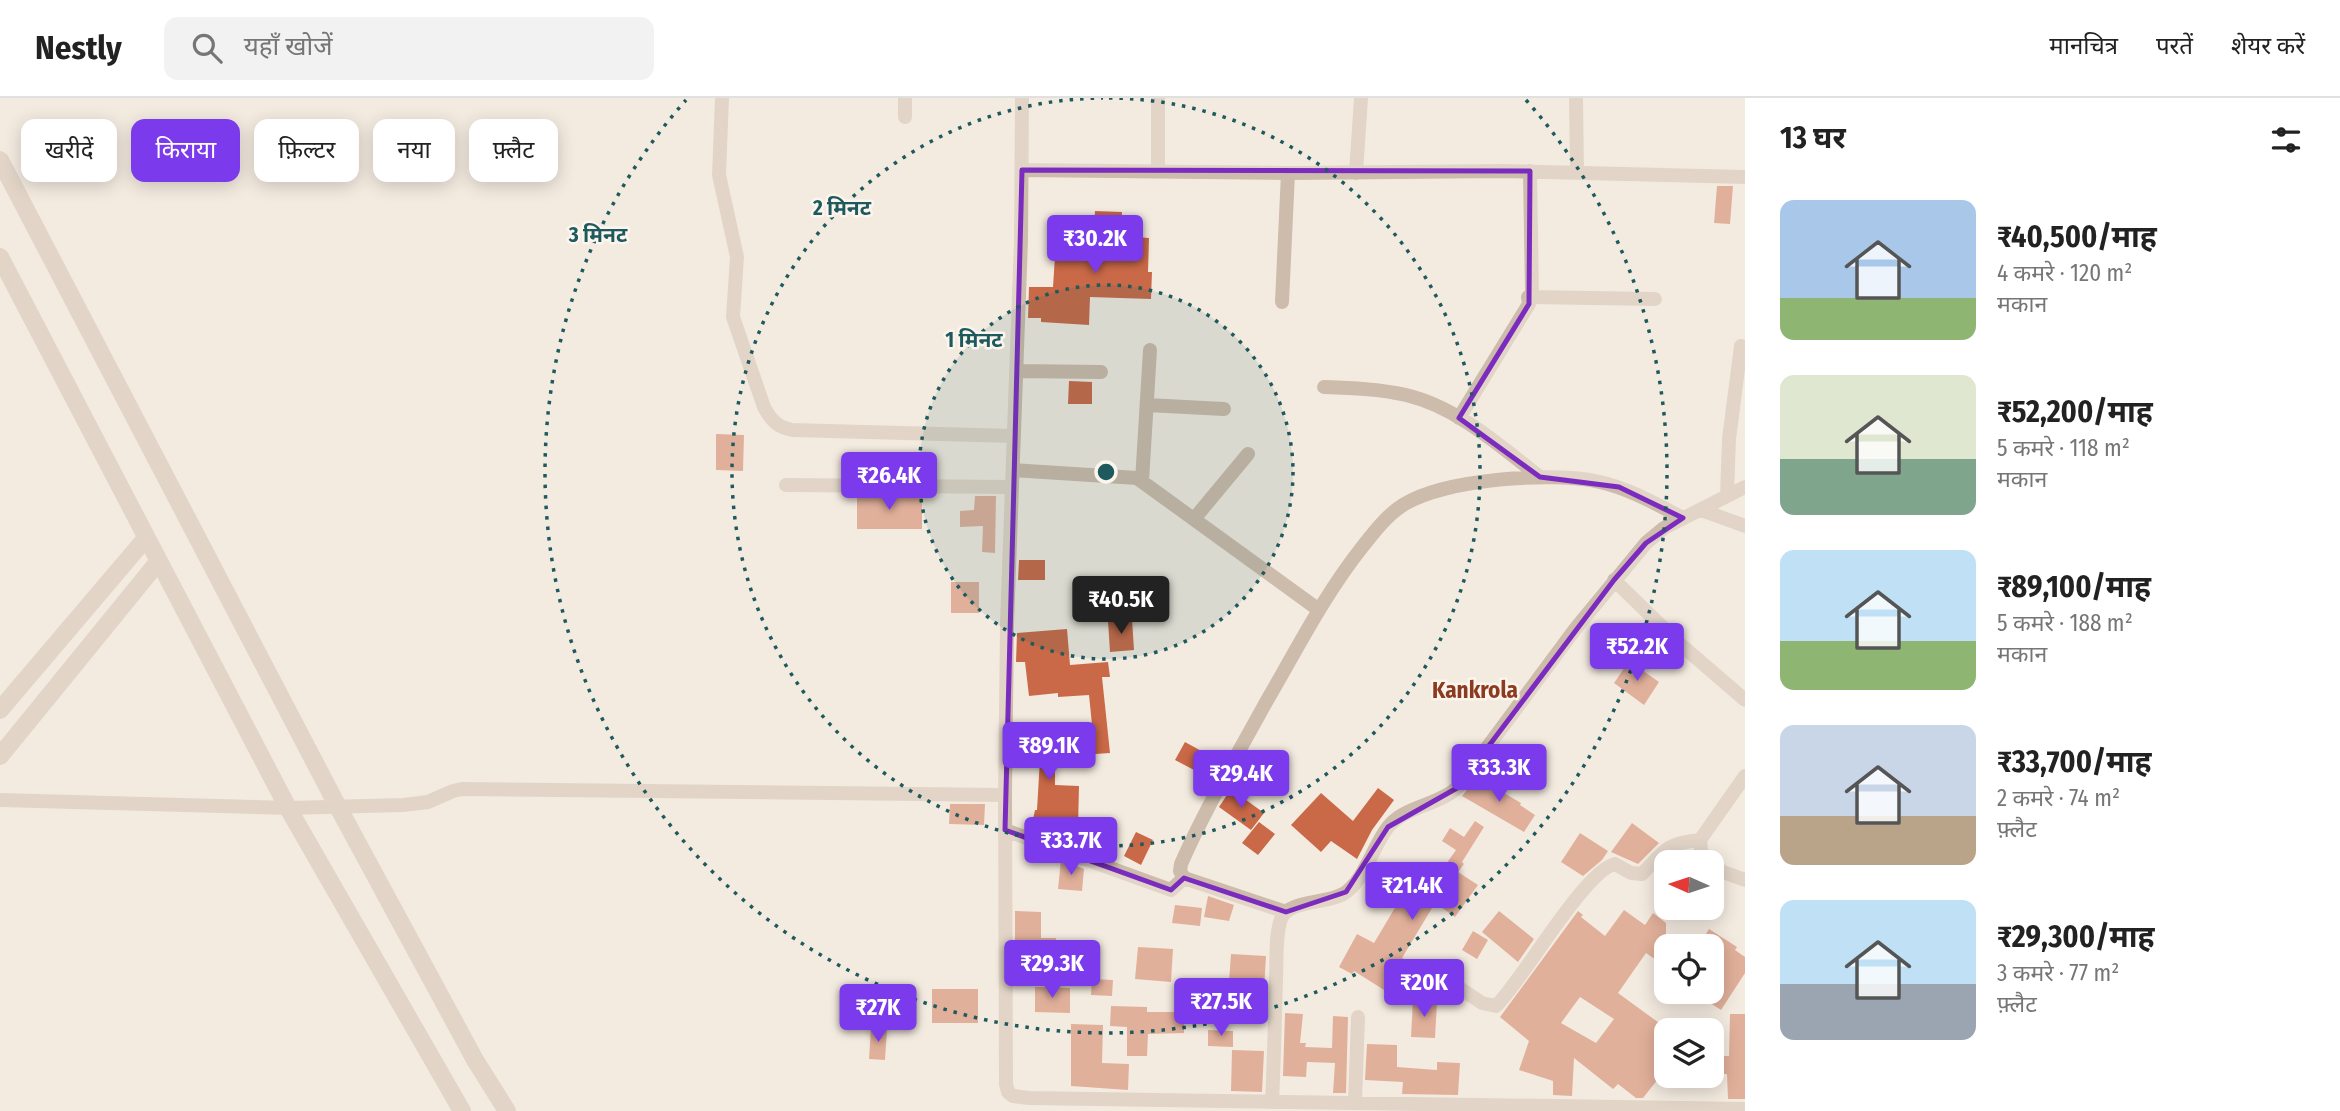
<!DOCTYPE html>
<html lang="hi">
<head>
<meta charset="utf-8">
<style>
	:root { --surface:#fff; --page:#f2f2f2; --text:#222; --muted:#767676; --line:#e0e0e0; --accent:#7c3aed }
	body { margin:0; font-family:"Fira Sans Condensed","Noto Sans Devanagari",sans-serif; background:var(--page); color:var(--text); height:100vh; display:flex; flex-direction:column; font-size:26px; white-space:nowrap }
	* { box-sizing:border-box; margin:0 }
	p { font-size:23px; color:var(--muted) }
	.icon { flex:none; width:38px; height:38px; fill:none; stroke:currentColor; stroke-width:2; stroke-linecap:round; stroke-linejoin:round }
	.map { position:relative; flex:1; overflow:hidden }
	.drawer { display:flex; flex-direction:column; background:var(--surface); width:595px }
	.drawer>* { flex:none }
	.hud { position:absolute; left:21px; top:21px; width:665px; height:63px; display:flex; gap:14px }
	.needle { width:46px; rotate:273deg }
	.fabs { position:absolute; left:1654px; top:752px; display:grid; gap:14px }
	.fabs a { display:grid; place-items:center; width:70px; height:70px; border-radius:14px; background:var(--surface); box-shadow:0 4px 18px #0003; font-size:35px }
	.price { position:absolute; translate:-50% -60px; padding:0 16px; border-radius:7px; background:var(--accent); color:#fff; font-size:23px; line-height:46px; filter:drop-shadow(0 2px 4px #0008) }
	.price::after { content:''; position:absolute; left:50%; top:42px; width:21px; height:16px; margin-left:-10px; background:inherit; clip-path:polygon(0 0,100% 0,50% 100%) }
	.price.active { background:#222; color:#fff }
	ul { padding:0; list-style:none }
	li { display:flex; align-items:center; gap:21px; height:175px; padding:0 35px }
	li span { display:grid; place-items:center; flex:none; width:196px; height:140px; border-radius:14px; color:#555 }
	li>.icon { margin-inline-start:auto }
	span .icon { width:84px; height:84px; fill:#fffc; stroke-width:1 }
	li b { font-size:30px }
	h2 { display:flex; justify-content:space-between; align-items:center; height:84px; padding:0 35px; font-size:30px }
	.pill { padding:0 24px; border-radius:14px; background:var(--surface); box-shadow:0 4px 18px #0003; font-size:24px; line-height:63px }
	.pill.active { background:var(--accent); color:#fff }
	header { display:flex; align-items:center; gap:42px; box-sizing:border-box; height:98px; padding:0 35px; background:var(--surface); border-bottom:2px solid var(--line) }
	header strong { font-size:33px }
	nav { display:flex; gap:38px; margin-inline-start:auto; font-size:24px }
	.search { width:490px; height:63px; background:var(--page); display:flex; align-items:center; gap:18px; box-sizing:border-box; padding:0 24px; border-radius:14px; color:var(--muted); font-size:26px }
	main { display:flex; flex:1; min-height:0 }
	.map>svg:first-child { display:block }
	.building { fill:#ca6948; fill-rule:evenodd }
	.lines { fill:none; stroke-linecap:round; stroke-linejoin:round }
	.minor { stroke:#cdbbab; stroke-width:14 }
	.tertiary { stroke:#cdbbab; stroke-width:18 }
	.marked { fill:none; stroke:#7b2cbf; stroke-width:5; stroke-linejoin:round }
	.ring { fill:none; stroke:#1e595e; stroke-width:3.5; stroke-dasharray:3.5 7 }
	.labels { text-anchor:middle; stroke-width:5; stroke-linejoin:round; paint-order:stroke }
	.quarter-label { font-size:23px; font-weight:bold; fill:#8d3b20; stroke:#fbf5ed }
	.centre { fill:#1e595e; stroke:#fbf5ed; stroke-width:3.5 }
	.ring-label { font-size:21px; text-anchor:middle; font-weight:bold; fill:#1e595e; stroke:#fbf5ed; stroke-width:5; stroke-linejoin:round; paint-order:stroke }
</style>
</head>
<body>
<header>
<strong>Nestly</strong>
<div class="search"><svg class="icon" aria-label="search" viewBox="0 0 24 24"><circle cx="10" cy="10" r="6"/><path d="M15 15l6 6"/></svg>यहाँ खोजें</div>
<nav><a>मानचित्र</a><a>परतें</a><a>शेयर करें</a></nav>
</header>
<main>
<div class="map">
<svg width="1745" height="1013" viewBox="0 0 1745 1013">
	<rect width="100%" height="100%" fill="#f4ebe0"/>
	<path class="building" d="M1717,88h16l-3,38 -16,-1z
		M1095,113l27,1 -1,24 28,2 -1,34h4l-1,27 -61,-2 -1,28 -48,-3v-4h-13l1,-31h24l2,-31 38,2z
		M1069,283l23,1v22h-24z
		M716,336l28,1 -1,36 -27,-1z
		M857,397l65,1v33h-65z
		M975,398h21l-1,57 -13,-1 1,-26 -23,1v-16l14,-1z
		M1019,462h26v20h-27z
		M951,484h28v31h-28z
		M1132,521l2,31 -24,2 -2,-31z
		M1067,531l3,36 38,-3 2,15h-8l8,76 -15,1 -6,-59 -31,2v-4l-29,3 -4,-34h-9l1,-29z
		M1629,563l30,21 -15,23 -30,-22z
		M1061,633l1,28h-7v26l24,1 -1,42h-23l-2,7 -22,-6 4,-19h2l3,-51h-25v-27z
		M1185,644l20,11 -9,18 -21,-11z
		M1477,679l44,26 -1,2 15,10 -11,17 -62,-36z
		M1378,690l16,12 -22,30 -15,29 -26,-18 -10,11 -30,-27 30,-32 32,28z
		M1231,691l33,24 -13,17 -32,-23z
		M950,706h35l-1,21 -35,-1z
		M1475,723l9,6 -22,35 2,2 -6,8 20,13 -23,32 -20,-14 -33,55 16,8 -18,34 -46,-29 -2,3 -13,-7 18,-33 17,9 28,-47 15,9 39,-55 -14,-9 8,-13 14,9z
		M1259,724l16,12 -17,21 -16,-12z
		M1632,725l27,20 -21,21 -27,-12z
		M1136,734l17,8 -12,25 -17,-9z
		M1580,735l28,18 -6,9 -19,16 -22,-14z
		M1061,762l23,9 -2,22 -24,-2z
		M1208,798l26,9 -5,16 -25,-4z
		M1175,807l27,3 -2,18 -28,-3z
		M1624,812l21,15 8,-12 13,10v44l-20,-14 -28,40 48,35v41l-23,29h-7l-18,-14 -5,5 -39,-31 -2,38 -19,-1v-14l-34,-11 10,-29 -29,-24 78,-106 5,4 -2,2 24,19zM1580,899l34,22 -18,24 -35,-20z
		M1015,813l26,1v26h15v26h-41z
		M1499,813l35,28 -16,23 -36,-30z
		M1709,831l28,18 -2,3 10,7v16l-24,37 -28,-18h19v-45h-14z
		M1473,833l15,9 -11,19 -15,-9z
		M1138,849l35,2 -2,33 -36,-3z
		M1231,856l35,2 -3,51h3l-1,12 -29,2v-39h-7z
		M1092,881l21,1 -1,16 -21,-1z
		M1183,881h19v27h-19z
		M1035,889l35,1v25l-35,-1z
		M932,891h46v34h-46z
		M1413,902l24,2 -2,36 -24,-1z
		M1111,908l36,1v5h37v21l-36,1 -1,22h-20v-29l-17,-1z
		M1285,915l18,1 -3,29h6l-1,4 27,1 1,-32 15,1 -2,76h-13l2,-30 -28,-1 -1,15 -23,-1z
		M1730,916h15v85h-17l-1,-25h-15v-18h17z
		M1071,926l32,1 -1,38 27,1 -1,26 -57,-4z
		M871,930l16,1 -2,31 -16,-1z
		M1208,932l25,1v16l-25,-1z
		M1367,946l30,1v22l40,3v-8l23,1 -2,32 -56,-1 1,-12 -38,-2z
		M1232,952l32,1 -2,41 -31,-1z"/>
	<g class="lines">
		<path class="minor" d="M722,0l-3,77 18,82 -4,60 31,90c7,13 13,20 28,23l222,6
			M1022,0l-1,142 -14,384 -2,171 1,289 2,8 5,4 16,2 716,11
			M1576,0l1,74
			M905,19v-19
			M1022,72l266,3 215,-2 242,6
			M1158,73v-73
			M1356,75l5,-75
			M1528,199l127,2
			M1282,204l6,-129
			M1016,273l85,1
			M1324,289c28,1 55,2 82,8 51,12 94,51 134,82
			M1147,307l77,4
			M1459,320l70,-114 -1,-7 4,-3 -2,-123
			M1013,372l124,8 182,132
			M1142,383l8,-131
			M786,387l226,2
			M1727,397l2,-56 12,-93
			M1701,412l44,16
			M1194,421l54,-65
			M1614,482l66,64 65,56
			M0,702l288,8 115,-3 25,-3 25,-11 9,-2 543,6
			M1005,732l166,60 13,-12
			M1710,765l-9,-12 -1,-11 45,-64
			M1712,767l11,7 22,8
			M1286,814l-102,-34 -4,-7 1,-7c24,-55 55,-107 84,-160 31,-53 59,-109 98,-158 11,-14 24,-31 40,-41 40,-26 151,-34 197,-23 30,7 56,22 83,36
			M1437,875l45,30 14,3c26,-25 89,-136 119,-142l16,9 11,1c22,-23 24,-31 58,-34
			M1272,1004c2,-41 3,-82 4,-124 1,-18 -1,-42 5,-59 6,-19 46,-15 62,-25 21,-12 30,-48 45,-67 17,-21 49,-21 69,-39l119,-160 70,-85 18,-15 81,-41
			M1355,1005l3,-86"/>
		<path class="tertiary" d="M0,62l337,645 138,255 32,51
			M0,159l288,551 174,303
			M0,612l146,-172
			M0,658l158,-194"/>
	</g>
	<path d="M0 0H1745V1013H0ZM1022,72l508,1 -1,133 -70,114 81,59 79,10 64,31 -37,25 -32,37 -157,208 -69,39 -42,65 -60,20 -102,-34 -13,12 -166,-60z" fill="#f4ebe0" fill-opacity=".55" fill-rule="evenodd"/>
	<path class="marked" d="M1022,72l508,1 -1,133 -70,114 81,59 79,10 64,31 -37,25 -32,37 -157,208 -69,39 -42,65 -60,20 -102,-34 -13,12 -166,-60z"/>
	<circle cx="1106" cy="374" r="187" fill="#1e595e" fill-opacity=".12"/>
	<g class="ring">
		<circle cx="1106" cy="374" r="187"/>
		<path d="M1109 0A374 374 0 1 1 1103 0"/>
		<path d="M1526 2A561 561 0 1 1 686 2"/>
	</g>
	<g class="labels">
		<g class="quarter-label">
			<text x="1475" y="600">Kankrola</text>
		</g>
	</g>
	<circle cx="1106" cy="374" r="10" class="centre"/>
	<g class="ring-label">
		<text x="842" y="117">2 मिनट</text>
		<text x="598" y="144">3 मिनट</text>
		<text x="974" y="249">1 मिनट</text>
	</g>
</svg>
<div class="fabs">
<a><svg class="needle" viewBox="-14 -14 28 28"><path d="M0-13l5 13h-10z" fill="#e53935"/><path d="M0 13l5-13h-10z" fill="#767676"/></svg></a>
<a><svg class="icon" aria-label="locate" viewBox="0 0 24 24"><circle cx="12" cy="12" r="6"/><path d="M12 2v4M12 18v4M2 12h4M18 12h4"/></svg></a>
<a><svg class="icon" aria-label="layers" viewBox="0 0 24 24"><path d="M12 4l9 5-9 5-9-5zM3 14l9 5 9-5"/></svg></a>
</div>
<b class="price" style="left:1095px;top:177px">₹30.2K</b>
<b class="price" style="left:889px;top:414px">₹26.4K</b>
<b class="price active" style="left:1121px;top:538px">₹40.5K</b>
<b class="price" style="left:1637px;top:585px">₹52.2K</b>
<b class="price" style="left:1049px;top:684px">₹89.1K</b>
<b class="price" style="left:1499px;top:706px">₹33.3K</b>
<b class="price" style="left:1241px;top:712px">₹29.4K</b>
<b class="price" style="left:1071px;top:779px">₹33.7K</b>
<b class="price" style="left:1412px;top:824px">₹21.4K</b>
<b class="price" style="left:1052px;top:902px">₹29.3K</b>
<b class="price" style="left:1424px;top:921px">₹20K</b>
<b class="price" style="left:1221px;top:940px">₹27.5K</b>
<b class="price" style="left:878px;top:946px">₹27K</b>
<div class="hud">
<a class="pill">खरीदें</a>
<a class="pill active">किराया</a>
<a class="pill">फ़िल्टर</a>
<a class="pill">नया</a>
<a class="pill">फ़्लैट</a>
</div>
</div>
<section class="drawer">
<h2>13 घर<svg class="icon" aria-label="filters" viewBox="0 0 24 24"><path d="M4 7h16M4 17h16"/><circle cx="9" cy="7" r="2"/><circle cx="15" cy="17" r="2"/></svg></h2>
<ul>
<li><span style="background:linear-gradient(#a9c7e8 70%,#8fb573 0)"><svg class="icon" aria-label="home" viewBox="0 0 24 24"><path d="M3 11l9-7 9 7M6 9v11h12V9"/></svg></span><div><b>₹40,500/माह</b><p>4 कमरे · 120 m²</p><p>मकान</p></div></li>
<li><span style="background:linear-gradient(#dfe7d0 60%,#7fa58c 0)"><svg class="icon" aria-label="home" viewBox="0 0 24 24"><path d="M3 11l9-7 9 7M6 9v11h12V9"/></svg></span><div><b>₹52,200/माह</b><p>5 कमरे · 118 m²</p><p>मकान</p></div></li>
<li><span style="background:linear-gradient(#bfe0f5 65%,#8fb573 0)"><svg class="icon" aria-label="home" viewBox="0 0 24 24"><path d="M3 11l9-7 9 7M6 9v11h12V9"/></svg></span><div><b>₹89,100/माह</b><p>5 कमरे · 188 m²</p><p>मकान</p></div></li>
<li><span style="background:linear-gradient(#c9d6e8 65%,#b9a48a 0)"><svg class="icon" aria-label="home" viewBox="0 0 24 24"><path d="M3 11l9-7 9 7M6 9v11h12V9"/></svg></span><div><b>₹33,700/माह</b><p>2 कमरे · 74 m²</p><p>फ़्लैट</p></div></li>
<li><span style="background:linear-gradient(#bfe0f5 60%,#9aa5b1 0)"><svg class="icon" aria-label="home" viewBox="0 0 24 24"><path d="M3 11l9-7 9 7M6 9v11h12V9"/></svg></span><div><b>₹29,300/माह</b><p>3 कमरे · 77 m²</p><p>फ़्लैट</p></div></li>
</ul>
</section>
</main>
</body>
</html>
